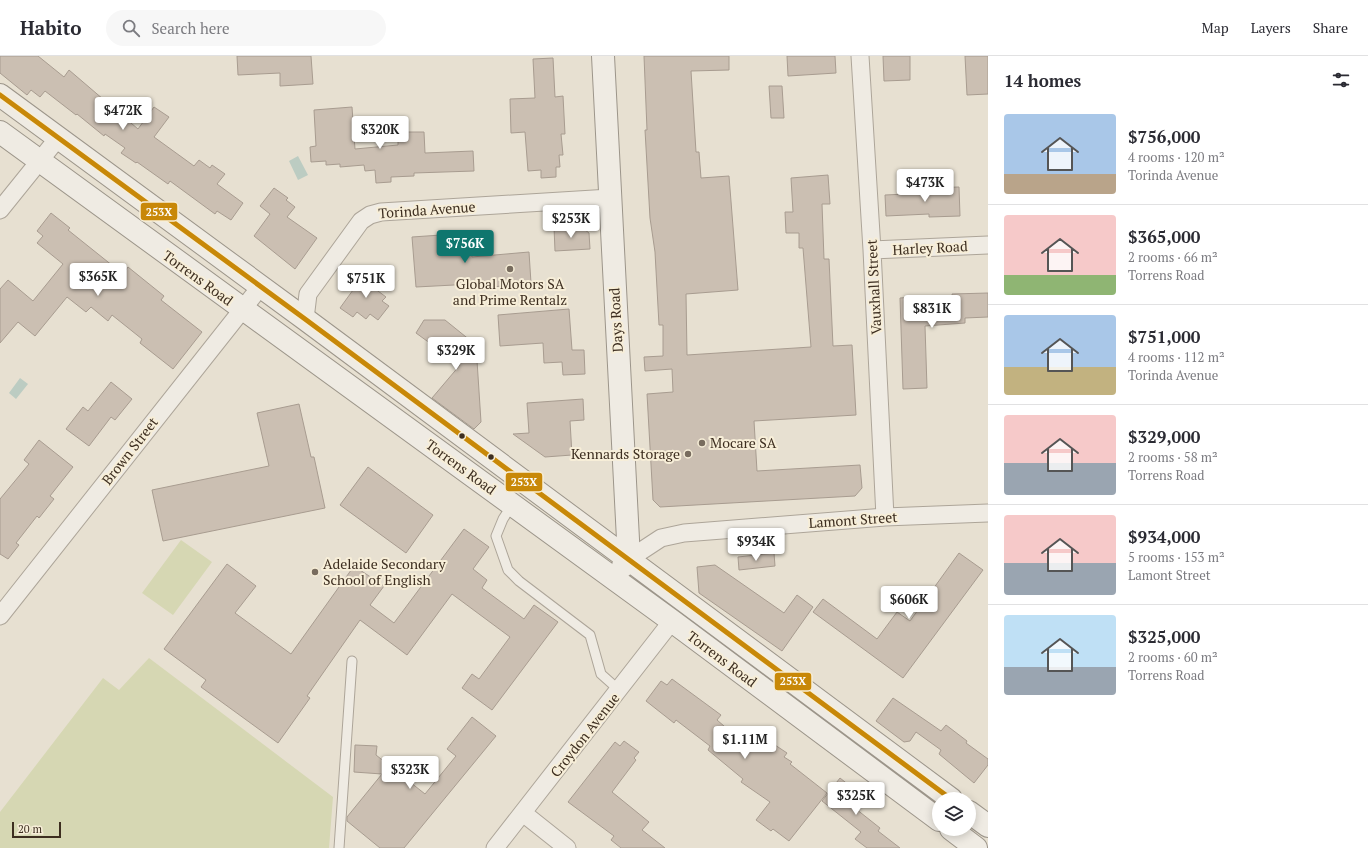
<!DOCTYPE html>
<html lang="en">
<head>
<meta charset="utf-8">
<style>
	:root { --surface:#fff; --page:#f7f7f7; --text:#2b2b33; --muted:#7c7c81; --line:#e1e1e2; --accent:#0f766e }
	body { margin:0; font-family:"PT Serif",serif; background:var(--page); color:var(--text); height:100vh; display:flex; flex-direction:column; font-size:15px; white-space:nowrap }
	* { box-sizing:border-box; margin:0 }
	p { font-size:13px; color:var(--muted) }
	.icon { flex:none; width:22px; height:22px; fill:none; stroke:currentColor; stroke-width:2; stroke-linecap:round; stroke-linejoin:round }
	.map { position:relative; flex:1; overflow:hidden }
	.side { display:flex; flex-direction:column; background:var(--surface); width:380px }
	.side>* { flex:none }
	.tools { position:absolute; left:932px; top:736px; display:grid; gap:8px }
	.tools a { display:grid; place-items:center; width:44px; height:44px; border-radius:50%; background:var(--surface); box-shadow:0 2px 10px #0003; font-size:20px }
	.scale { position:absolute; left:12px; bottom:10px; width:49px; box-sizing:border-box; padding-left:4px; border:2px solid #3d2e20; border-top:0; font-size:11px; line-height:14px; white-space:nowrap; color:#3d2e20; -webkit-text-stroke:3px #f7eed8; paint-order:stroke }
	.price { position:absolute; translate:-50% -34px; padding:0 9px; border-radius:4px; background:#fff; color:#222; font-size:13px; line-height:26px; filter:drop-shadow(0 1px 2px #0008) }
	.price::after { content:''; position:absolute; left:50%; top:24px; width:12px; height:9px; margin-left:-6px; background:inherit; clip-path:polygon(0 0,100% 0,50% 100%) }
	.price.current { background:var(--accent); color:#fff }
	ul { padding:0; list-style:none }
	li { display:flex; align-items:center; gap:12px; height:100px; padding:0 16px }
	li+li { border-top:1px solid var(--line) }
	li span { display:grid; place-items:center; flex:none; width:112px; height:80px; border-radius:4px; color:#555 }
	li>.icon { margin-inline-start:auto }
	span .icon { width:48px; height:48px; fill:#fffc; stroke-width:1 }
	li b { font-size:17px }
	h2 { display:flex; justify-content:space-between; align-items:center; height:48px; padding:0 16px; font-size:17px }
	header { display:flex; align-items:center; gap:24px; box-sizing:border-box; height:56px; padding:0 20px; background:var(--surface); border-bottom:1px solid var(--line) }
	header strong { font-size:19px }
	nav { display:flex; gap:22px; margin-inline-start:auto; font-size:14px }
	.search { width:280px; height:36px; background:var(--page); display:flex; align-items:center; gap:10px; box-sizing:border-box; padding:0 14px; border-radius:22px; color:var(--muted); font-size:15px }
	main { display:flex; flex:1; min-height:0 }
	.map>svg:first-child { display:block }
	.green { fill:#d6d7b3 }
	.water { fill:#bcccc2 }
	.building { fill:#cbbfb2; stroke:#a89c90 }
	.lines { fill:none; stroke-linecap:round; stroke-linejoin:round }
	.service-casing { stroke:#ada599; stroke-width:11 }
	.minor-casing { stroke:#ada599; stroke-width:19 }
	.secondary-casing { stroke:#9c958a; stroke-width:24 }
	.service { stroke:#efebe3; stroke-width:9 }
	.minor { stroke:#efebe3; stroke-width:17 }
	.secondary { stroke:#efebe3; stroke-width:22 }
	.bus-1-casing { stroke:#f7eed8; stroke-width:8 }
	.bus-1 { stroke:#c88808; stroke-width:5 }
	.poi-dot { fill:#786c5e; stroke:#f7eed8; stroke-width:1.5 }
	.bus-dot { fill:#3d2e20; stroke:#f7eed8; stroke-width:1.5 }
	.labels { text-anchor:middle; stroke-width:4; stroke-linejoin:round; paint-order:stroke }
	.street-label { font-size:14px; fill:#3d2e20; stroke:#f7eed8 }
	.poi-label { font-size:14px; fill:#3d2e20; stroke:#f7eed8; text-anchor:start }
	.line-badge { stroke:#f7eed8; stroke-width:1.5 }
	.badge-label { font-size:11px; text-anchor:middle; font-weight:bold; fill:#fff }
</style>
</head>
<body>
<header>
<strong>Habito</strong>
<div class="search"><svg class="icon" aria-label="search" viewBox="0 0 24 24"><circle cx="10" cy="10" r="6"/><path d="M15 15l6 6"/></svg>Search here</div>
<nav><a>Map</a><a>Layers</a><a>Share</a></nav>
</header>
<main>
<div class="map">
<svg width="988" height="792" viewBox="0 0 988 792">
	<rect width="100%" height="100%" fill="#e7e0d1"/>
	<path class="green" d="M181,484l31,22 -39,53 -31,-22z
		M149,602l184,139 -4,51h-329v-36l103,-134 16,12z"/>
	<path class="water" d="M298,100l10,19 -10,5 -9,-19z
		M20,322l8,6 -12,15 -7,-6z"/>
	<path class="building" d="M0,0h38l26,21 5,-7 69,59 16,-22 15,10 -15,20 40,29 5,-6 11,8 2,-3 13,9 -8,10 26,19 -12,17 -14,-9 -2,3 -45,-33 -2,3 -31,-22 -1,1 -15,-10 4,-5 -20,-14 -1,2 -27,-22 -1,1 -31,-24 -5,6 -9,-7 -4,5 -27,-22z
		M237,0h74l2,28 -33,2v-13l-42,2z
		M644,0h85v14l-38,1 5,81h3l2,26 28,-2 9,114 -52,4 1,61 124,-8 -8,-99h-4v-15h-13l-1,-21h8l-2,-34 37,-3 2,29h-8l2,55h5l4,87 19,-1 4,70 -102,6 3,50 103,-6 2,23 -7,8 -195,11 -7,-7 -6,-106 26,-2 -1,-23 -27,2 -1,-14 19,-1v-31h-4l-4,-73 -5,-34 -5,-88h2z
		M787,0h48l1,17 -48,3z
		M883,0h27v24l-26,1z
		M965,0h23v38l-21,1z
		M553,2l2,39 8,-1 2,38h-4l2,21h-4l1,12h-4v10l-15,1v-8l-13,1 -3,-39 -14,1 -1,-34 25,-1 -2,-39z
		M769,30h13l2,32h-13z
		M352,51l3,42 43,-4v-13h26l1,21 48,-2 1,20 -60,2v3l-23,1v5l-15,1 -1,-13 -10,1 -1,-6 -24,2v-3l-14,1v-4l-15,1 -1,-15 6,-1 -2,-36z
		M959,131l1,29 -31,1v-3l-43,2 -1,-21 43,-2v-5z
		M274,132l14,10 -2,2 9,7 -8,10 30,21 -22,31 -41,-33 16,-22 -10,-8z
		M51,157l19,15 -2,2 55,44 5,-7 36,29 -3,4 41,32 -29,37 -33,-26 2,-4 -30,-24 -4,6 -17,-14 -5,5 -19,-15 -32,39 -17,-14 -18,21v-54l8,-9 25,21 30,-37 -26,-21 6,-7 -6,-5z
		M580,170l9,7 1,16 -35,2 -1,-24z
		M470,177l2,24 57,-5 2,31 -39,4v-4l-76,4 -4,-50z
		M366,216l13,9 -5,7 12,9 -4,4 7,5 -11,14 -8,-6 -4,5 -9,-7 -4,5 -13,-9z
		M988,237v24l-23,1v5l-40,3 2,62 -24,1 -3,-91 25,-2v6l28,-2 -1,-6z
		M569,253l3,41h12l1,24 -22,1 -1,-13 -18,1 -1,-20 -43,3 -2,-31z
		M424,264h21l31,25 5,77 -7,7 -42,-31 28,-33 -44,-32z
		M111,326l21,17 -17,21 -4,-3 -22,29 -23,-17 17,-22 5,4z
		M583,343l1,21 -14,1 2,34 -27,2 -32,-23 16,-1 -2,-30z
		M299,348l12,53h3l11,51 -162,33 -11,-51 117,-24 -12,-53z
		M39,384l34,27 -23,29 4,3 -15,19 -2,-2 -21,27 3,2 -11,14 -8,-5v-55l29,-35 -5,-4z
		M368,411l65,48 -27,38 -66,-48z
		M464,473l25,18 -16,22 14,11 -5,8 42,31 10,-14 24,17 -66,88 -30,-22 10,-14 7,5 31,-42 -58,-43 -45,61 -47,-35 -53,76 3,2 -32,45 -77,-56 5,-7 -42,-31 63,-85 29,22 -21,27 56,41 63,-88 30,20 -14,19 24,18z
		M774,497l1,13 -36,4 -1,-13z
		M959,497l24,17 -80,108 -90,-66 10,-13 54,40 20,-27 13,9z
		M715,509l69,48 13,-18 16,12 -31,44 -83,-58 -2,-26z
		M672,623l49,36 -4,5 22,19 4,-4 19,16 7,-10 18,12 -3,4 8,5 -2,2 37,29 -38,48 -16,-12 -2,2 -15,-11 14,-18 -29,-20 2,-3 -35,-29 2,-4 -34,-26 -2,3 -28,-22 15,-20 6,4z
		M893,642l48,33 5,-6 21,16 -1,2 22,16v6l-14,18 -35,-29 2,-4 -25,-18 -6,9 -6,1 -28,-21z
		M472,661l24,19 -92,112h-24l-33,-27v-4l35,-43 -28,-2 1,-27 22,1 -1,9 49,39 31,-38 -9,-7z
		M624,685l15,11 -5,6 2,2 -24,32 37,30 -7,8 23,18h-44l-10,-8 3,-4 -46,-34 47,-60 5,4z
		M840,722l25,20 -9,11 24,19 -2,3 22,17h-33l-12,-9 6,-7 -39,-31z"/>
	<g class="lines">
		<g class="service-casing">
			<path id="service" d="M512,449l-9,14 -7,17 12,34 11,11 71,54 11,39 19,17
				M339,792l13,-187"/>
		</g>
		<g class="minor-casing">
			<path id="minor" d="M860,0l12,194 13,267
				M0,154l58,-72
				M872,194l116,-5
				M305,263l3,-25 53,-73 9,-6 11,-3 229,-14
				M629,503l32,-21 23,-5 201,-16 103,-4
				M0,560l261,-330
				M523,757l44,35
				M495,792l177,-227"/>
		</g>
		<g class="secondary-casing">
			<path id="secondary" d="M603,0l26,503 -6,7
				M0,39l305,224 646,480
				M0,76l672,489 267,199
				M969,756l19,14
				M951,773l25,19"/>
		</g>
		<use href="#service" class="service"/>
		<use href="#minor" class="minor"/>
		<use href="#secondary" class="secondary"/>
		<g class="bus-1-casing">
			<path id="bus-1" d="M0,39l305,224 646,480"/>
		</g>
		<use href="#bus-1" class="bus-1"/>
	</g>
	<g class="poi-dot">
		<circle cx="510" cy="213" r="4"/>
		<circle cx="702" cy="387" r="4"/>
		<circle cx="688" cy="398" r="4"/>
		<circle cx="315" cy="516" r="4"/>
	</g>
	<g class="bus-dot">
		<circle cx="462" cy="380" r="3.5"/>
		<circle cx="491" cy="401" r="3.5"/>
	</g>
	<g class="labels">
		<g class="street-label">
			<text transform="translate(427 154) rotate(-4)" y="5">Torinda Avenue</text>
			<text transform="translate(930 192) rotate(-3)" y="5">Harley Road</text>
			<text transform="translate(198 222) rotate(36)" y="5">Torrens Road</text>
			<text transform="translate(874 231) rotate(-93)" y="5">Vauxhall Street</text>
			<text transform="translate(616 264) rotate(-93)" y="5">Days Road</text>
			<text transform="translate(130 395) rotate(-52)" y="5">Brown Street</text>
			<text transform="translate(461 411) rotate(36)" y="5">Torrens Road</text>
			<text transform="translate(853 464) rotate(-4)" y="5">Lamont Street</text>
			<text transform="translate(722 603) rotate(37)" y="5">Torrens Road</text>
			<text transform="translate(585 679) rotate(-52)" y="5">Croydon Avenue</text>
		</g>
		<g class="poi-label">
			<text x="510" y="233" text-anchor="middle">Global Motors SA<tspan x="510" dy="16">and Prime Rentalz</tspan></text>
			<text x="710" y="392">Mocare SA</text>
			<text x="680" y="403" text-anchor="end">Kennards Storage</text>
			<text x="323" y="513">Adelaide Secondary<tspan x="323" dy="16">School of English</tspan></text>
		</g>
	</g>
	<g class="line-badge">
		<rect x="140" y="146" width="38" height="19" rx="4" fill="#c88808"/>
		<rect x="505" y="416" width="38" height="20" rx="4" fill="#c88808"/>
		<rect x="774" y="616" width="38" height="19" rx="4" fill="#c88808"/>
	</g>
	<g class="badge-label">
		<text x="159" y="160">253X</text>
		<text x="524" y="430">253X</text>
		<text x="793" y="629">253X</text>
	</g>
</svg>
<div class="tools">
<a><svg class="icon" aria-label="layers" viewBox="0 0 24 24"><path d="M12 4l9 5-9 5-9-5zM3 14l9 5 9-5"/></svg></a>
</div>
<div class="scale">20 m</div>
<b class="price" style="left:123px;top:75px">$472K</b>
<b class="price" style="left:380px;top:94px">$320K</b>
<b class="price" style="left:925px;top:147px">$473K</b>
<b class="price" style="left:571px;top:183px">$253K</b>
<b class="price current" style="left:465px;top:208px">$756K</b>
<b class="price" style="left:98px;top:241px">$365K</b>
<b class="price" style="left:366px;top:243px">$751K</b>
<b class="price" style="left:932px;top:273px">$831K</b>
<b class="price" style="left:456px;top:315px">$329K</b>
<b class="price" style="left:756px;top:506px">$934K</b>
<b class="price" style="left:909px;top:564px">$606K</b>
<b class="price" style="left:745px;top:704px">$1.11M</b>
<b class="price" style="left:410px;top:734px">$323K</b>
<b class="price" style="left:856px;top:760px">$325K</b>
</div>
<section class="side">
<h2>14 homes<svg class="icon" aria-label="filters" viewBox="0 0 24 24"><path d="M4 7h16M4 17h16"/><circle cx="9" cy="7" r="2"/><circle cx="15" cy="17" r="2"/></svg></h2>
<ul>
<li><span style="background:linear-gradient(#a9c7e8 75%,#b9a48a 0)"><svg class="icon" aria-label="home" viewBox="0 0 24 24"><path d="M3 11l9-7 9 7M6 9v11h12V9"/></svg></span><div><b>$756,000</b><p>4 rooms · 120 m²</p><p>Torinda Avenue</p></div></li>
<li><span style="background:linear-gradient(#f6c9c9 75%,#8fb573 0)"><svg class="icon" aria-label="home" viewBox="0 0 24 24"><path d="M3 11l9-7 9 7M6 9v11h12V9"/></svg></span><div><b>$365,000</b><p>2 rooms · 66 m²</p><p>Torrens Road</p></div></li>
<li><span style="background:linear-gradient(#a9c7e8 65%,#c2b280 0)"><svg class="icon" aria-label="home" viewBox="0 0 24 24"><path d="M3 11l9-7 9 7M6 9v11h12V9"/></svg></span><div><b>$751,000</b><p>4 rooms · 112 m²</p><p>Torinda Avenue</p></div></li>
<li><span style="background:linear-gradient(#f6c9c9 60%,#9aa5b1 0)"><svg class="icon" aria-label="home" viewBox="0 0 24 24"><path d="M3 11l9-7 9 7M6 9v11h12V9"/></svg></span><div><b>$329,000</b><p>2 rooms · 58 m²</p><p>Torrens Road</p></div></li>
<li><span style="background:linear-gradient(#f6c9c9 60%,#9aa5b1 0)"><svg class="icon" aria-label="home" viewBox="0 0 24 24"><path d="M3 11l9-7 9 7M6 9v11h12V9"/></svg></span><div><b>$934,000</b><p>5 rooms · 153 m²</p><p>Lamont Street</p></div></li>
<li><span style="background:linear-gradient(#bfe0f5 65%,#9aa5b1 0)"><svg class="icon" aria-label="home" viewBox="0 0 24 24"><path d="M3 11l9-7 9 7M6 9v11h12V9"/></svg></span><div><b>$325,000</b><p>2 rooms · 60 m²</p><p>Torrens Road</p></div></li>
</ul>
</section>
</main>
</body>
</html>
